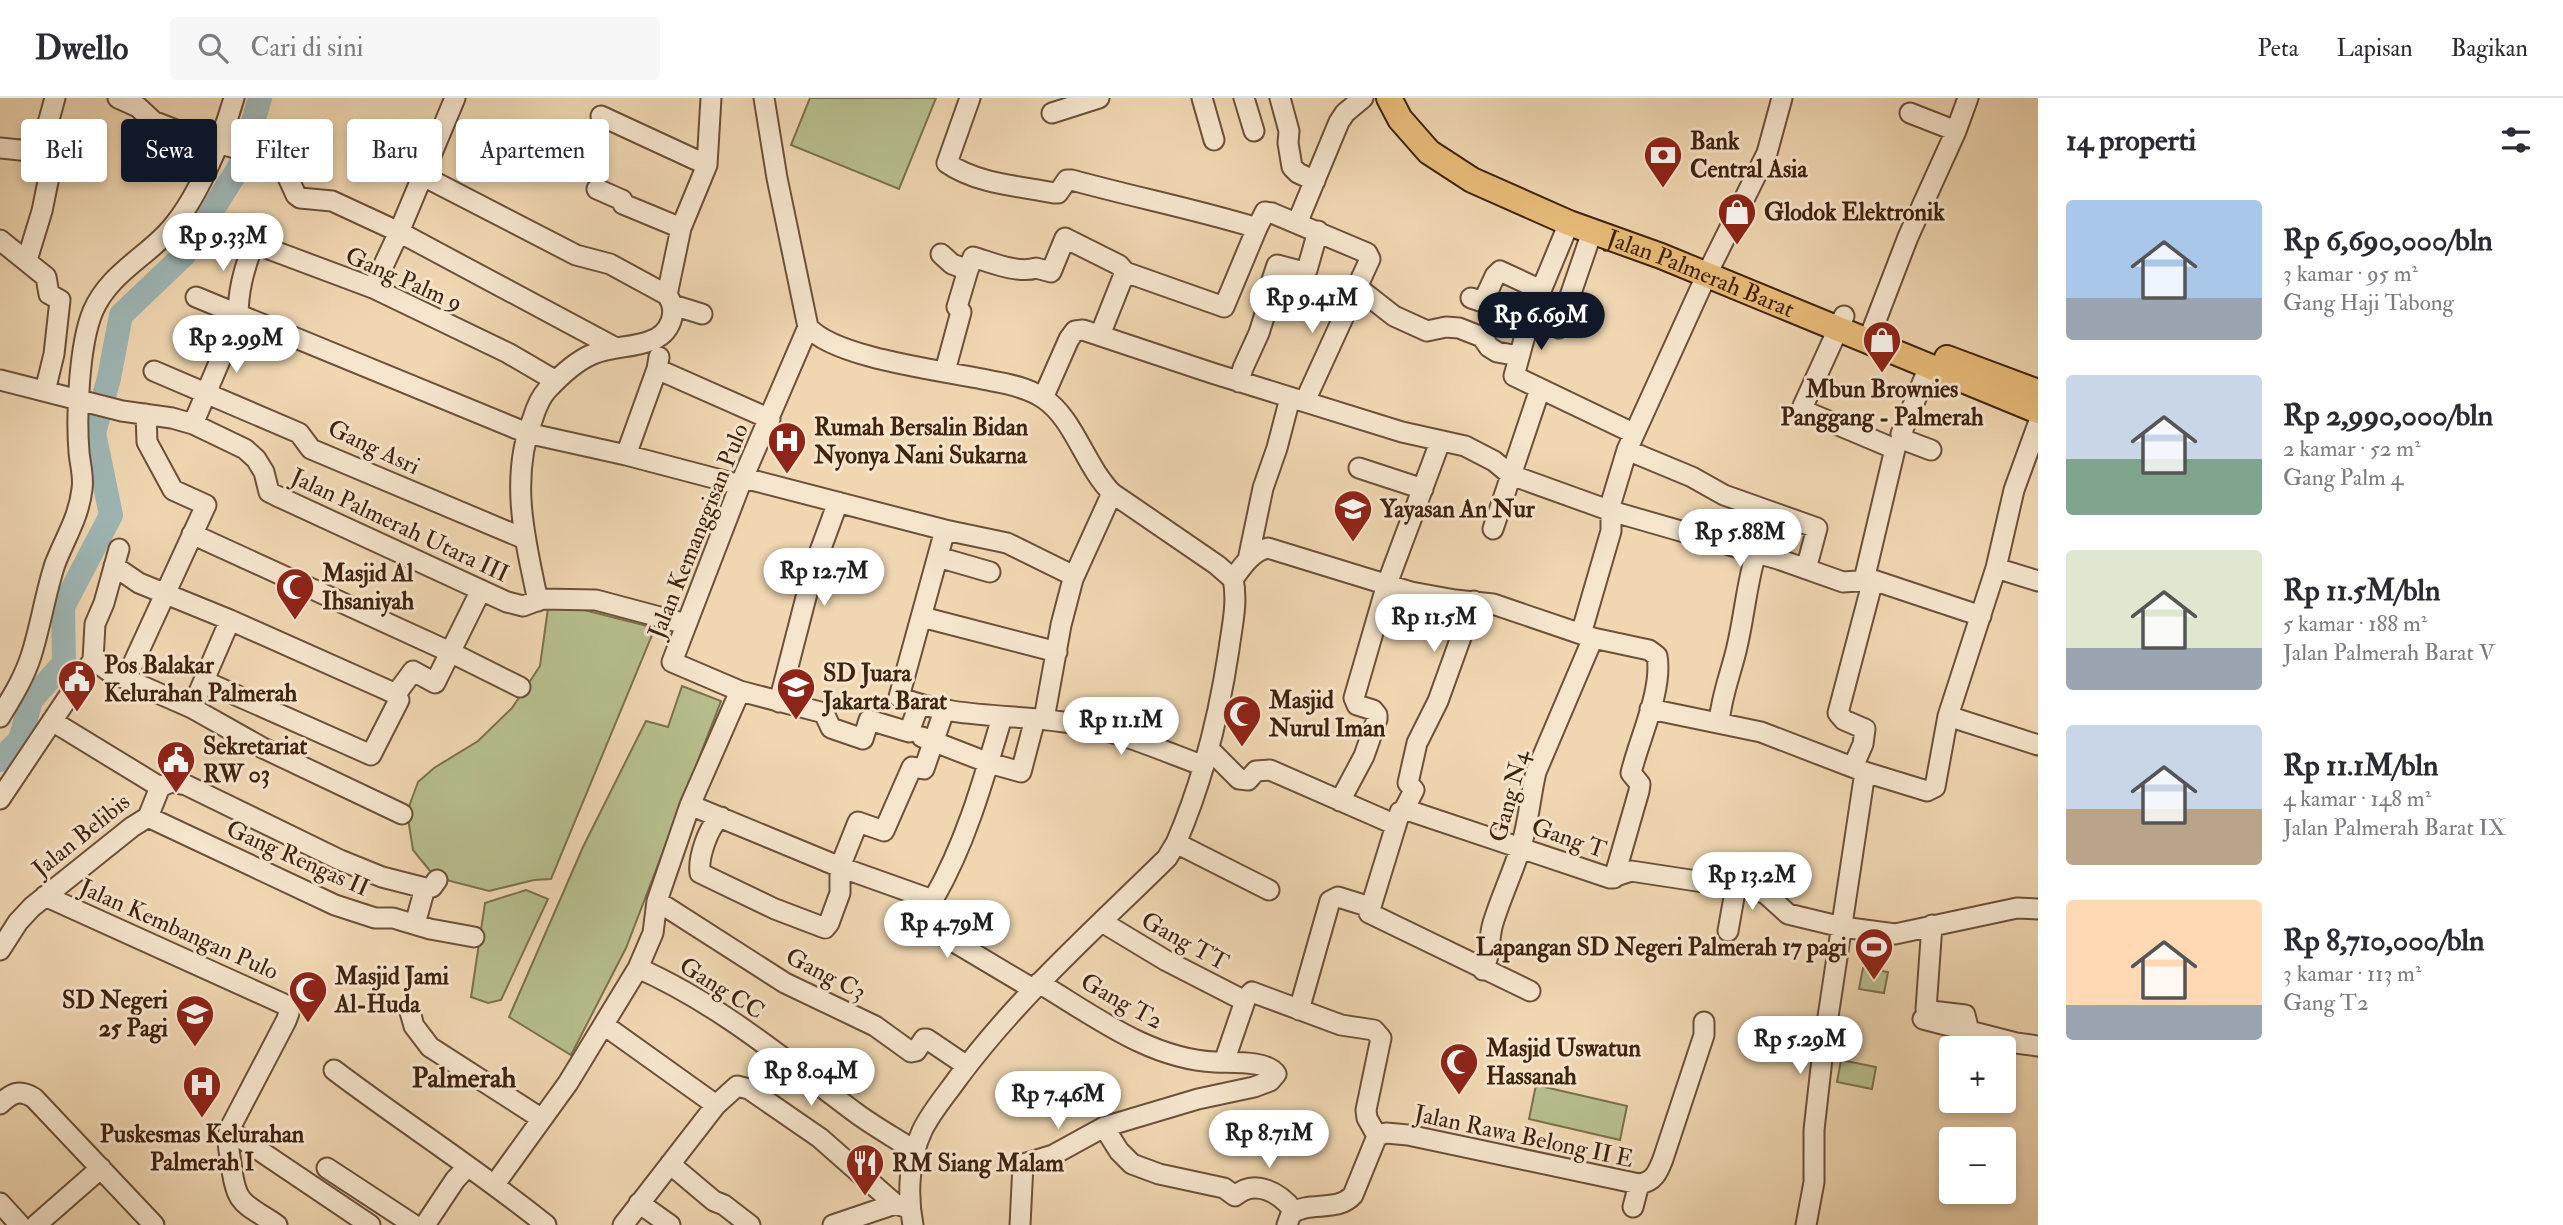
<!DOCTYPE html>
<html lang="id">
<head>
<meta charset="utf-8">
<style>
	:root { --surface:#fff; --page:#f7f7f7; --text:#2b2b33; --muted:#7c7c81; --line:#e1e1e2; --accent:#111827 }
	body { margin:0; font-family:"IM FELL Double Pica",serif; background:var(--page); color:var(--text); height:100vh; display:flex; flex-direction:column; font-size:26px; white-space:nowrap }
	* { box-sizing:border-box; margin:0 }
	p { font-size:23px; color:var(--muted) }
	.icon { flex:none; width:38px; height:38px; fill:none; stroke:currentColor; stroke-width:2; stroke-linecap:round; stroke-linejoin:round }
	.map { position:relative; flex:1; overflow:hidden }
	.sheet { display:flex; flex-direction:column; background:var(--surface); width:525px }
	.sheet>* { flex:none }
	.guide { position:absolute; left:21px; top:21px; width:665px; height:63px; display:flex; gap:14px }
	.controls { position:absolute; left:1939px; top:938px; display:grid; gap:14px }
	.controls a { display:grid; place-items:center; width:77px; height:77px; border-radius:7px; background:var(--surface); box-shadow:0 4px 10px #0003; font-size:35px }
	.price { position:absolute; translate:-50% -60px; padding:0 16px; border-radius:24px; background:#fff; color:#222; font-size:23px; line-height:46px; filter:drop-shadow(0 2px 4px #0008) }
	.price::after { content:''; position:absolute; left:50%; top:42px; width:21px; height:16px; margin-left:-10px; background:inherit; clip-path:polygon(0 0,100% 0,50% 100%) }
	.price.selected { background:var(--accent); color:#fff }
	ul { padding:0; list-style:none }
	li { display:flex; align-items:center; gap:21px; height:175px; padding:0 28px }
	li span { display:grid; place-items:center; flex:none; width:196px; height:140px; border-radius:7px; color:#555 }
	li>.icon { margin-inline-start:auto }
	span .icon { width:84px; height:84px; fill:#fffc; stroke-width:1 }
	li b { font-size:30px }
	h2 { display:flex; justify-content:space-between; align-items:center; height:84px; padding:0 28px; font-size:30px }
	.pill { padding:0 24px; border-radius:7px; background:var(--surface); box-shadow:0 4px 10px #0003; font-size:24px; line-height:63px }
	.pill.selected { background:var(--accent); color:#fff }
	header { display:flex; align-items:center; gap:42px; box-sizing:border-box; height:98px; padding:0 35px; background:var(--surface); border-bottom:2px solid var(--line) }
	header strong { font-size:33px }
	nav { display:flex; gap:38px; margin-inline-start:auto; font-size:24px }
	.search { width:490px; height:63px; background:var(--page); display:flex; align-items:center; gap:18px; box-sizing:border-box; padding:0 24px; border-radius:7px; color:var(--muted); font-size:26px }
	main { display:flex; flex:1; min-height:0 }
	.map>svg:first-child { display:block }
	.green { fill:#b7bf8e; stroke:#7c714e; stroke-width:2 }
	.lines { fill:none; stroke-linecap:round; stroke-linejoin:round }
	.river { stroke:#9eb7b6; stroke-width:24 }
	.minor-casing { stroke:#6c5038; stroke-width:23 }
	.major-casing { stroke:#40230f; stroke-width:28 }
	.minor { stroke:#f5e5cd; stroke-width:19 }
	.major { stroke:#e8bc79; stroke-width:24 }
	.labels { text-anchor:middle; stroke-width:6; stroke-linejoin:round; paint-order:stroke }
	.poi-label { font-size:24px; font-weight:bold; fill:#40230f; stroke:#f5e5cd; text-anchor:start }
	.street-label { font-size:24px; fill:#40230f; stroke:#f5e5cd }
	.quarter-label { font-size:28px; font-weight:bold; fill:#40230f; stroke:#f5e5cd }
</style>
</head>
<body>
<header>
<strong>Dwello</strong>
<div class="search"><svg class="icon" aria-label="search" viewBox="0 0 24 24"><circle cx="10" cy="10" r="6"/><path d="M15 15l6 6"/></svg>Cari di sini</div>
<nav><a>Peta</a><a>Lapisan</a><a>Bagikan</a></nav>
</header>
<main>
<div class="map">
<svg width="2038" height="1127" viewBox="0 0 2038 1127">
	<rect width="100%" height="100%" fill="#f0d7b2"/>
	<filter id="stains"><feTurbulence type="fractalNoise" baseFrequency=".00286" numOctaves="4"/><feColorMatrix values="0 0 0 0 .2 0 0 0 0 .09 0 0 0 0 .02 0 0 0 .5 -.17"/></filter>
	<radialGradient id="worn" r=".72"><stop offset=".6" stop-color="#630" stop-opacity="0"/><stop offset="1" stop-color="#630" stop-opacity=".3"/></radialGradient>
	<path class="green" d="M810,0h126l-37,91 -108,-44z
		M549,503l106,27 -104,251 -17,1 -45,11 -54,-14 -22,-27 -6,-38 11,-30 16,-14 44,-27 34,-33 28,-42z
		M682,588l39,15 -95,247 -55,107 -62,-38 74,-170 63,-126 22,6z
		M526,792l22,9 -47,101 -13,3 -17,-6 14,-94z
		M1863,870l25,4 -4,21 -25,-4z
		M1841,962l35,7 -4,22 -35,-7z
		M1536,987l91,21 -7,34 -91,-21z"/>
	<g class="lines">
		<path class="river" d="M0,662l20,-20 11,-40 33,-37 -1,-56 48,-92 -17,-82 15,-55 12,-63 63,-60 56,-89 20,-68"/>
		<g class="minor-casing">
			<path id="minor" d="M118,0l20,9 15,14 38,15 70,19 25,18 10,22 4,3 32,3 67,31 215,115
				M764,0l13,80 31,149c28,32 139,44 184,54 17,3 36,7 51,17 31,20 42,68 69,95l105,72 16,14
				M970,0l-23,65c30,21 73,23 107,30h4l9,-13h5c61,17 123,29 185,48l8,-16 7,1 95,40 3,6 -65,142
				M1202,0l12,42
				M1244,0l10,33
				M1280,0l9,33 -1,12 4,24 6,6 17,8
				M1052,15l47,-15
				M1910,15l46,18
				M601,18l106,49
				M0,50l49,5 4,4 -11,54 -15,49
				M40,54l15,-54
				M423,78l153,79 34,9 57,31
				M597,91l25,11 1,4 58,24
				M1569,125l-39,94 -16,59 119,57
				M1301,126l-1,-8 39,-94 6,-9 18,-15
				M0,142l46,37 3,17 11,6 -6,54 -9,37
				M941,156l11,10 16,6 -11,37 4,5 -16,59
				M968,172l5,-13c17,5 45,17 63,11l15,4 14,-34 54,27 6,7
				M1357,189l37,29 33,15 19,-4 13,1 23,9 7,10 8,5 22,4
				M373,190l26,-56 56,-134
				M196,199l331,136 99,22 114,30
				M1471,200l12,4 12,-26 5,-5 41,19
				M673,207l29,9
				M1844,218l-41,90 4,6 88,37 -31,131
				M808,229l-68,158 -68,177 68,29 84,22 7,15 32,11 6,-19 40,12 10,-27
				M1559,230l33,-96
				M1100,237l25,-63 99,35 33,-79
				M1868,243l40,-104 48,-106 12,-33
				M1929,269l-28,67 6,7 24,9
				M657,271l113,50
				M154,273l145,62 12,16 214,90
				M0,282l122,31 50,7 21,6 52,25 11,10 8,13 5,20 8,4 230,106 16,4 19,-7 54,1 90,24
				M1239,284l4,-14 16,-35 6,-19 1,-16 11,-33 23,6 7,-1 11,-39
				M1043,300l26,-59 6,-8 8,-1 129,43 190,59 63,14 29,15 17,14 100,36 167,48 65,23 30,-2 108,36
				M193,326l45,-106c0,-26 5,-46 14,-70l6,-3 115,43 135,65 48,28
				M1627,352l65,27 32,18 93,33 -11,41
				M626,357l31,-86 2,-12
				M1359,370l64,21
				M744,380l201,52 62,13 67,33
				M1493,431l47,-140
				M945,432l-46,167c57,23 118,16 178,27 44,8 86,27 127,42
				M192,436l258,118 70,35
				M938,459l52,15
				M1248,462l15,-72 14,-40 13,-50
				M114,468l25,17 91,37 166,74 3,6 -28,55 -167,-74
				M1996,470l42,13
				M1233,481c9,-12 19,-28 35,-31l143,44 44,8 38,4 100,34 56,12 8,6c6,34 -18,83 -26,117l9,11 -1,7 -25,87
				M538,503c-13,-61 -29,-123 -5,-183 3,-10 7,-20 14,-28 13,-14 29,-29 46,-36 20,-8 39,-6 57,-13 21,-7 29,-30 17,-46l14,-67 26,-63 4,-67
				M922,519l135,35
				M1581,536l30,-103v-28l16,-53 80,-176 60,-121 15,-55
				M93,562l17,12 82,36 71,40 139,66
				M126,581l80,-174 -33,-15 -26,-48 -1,-28
				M396,596l17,-23 22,12 46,-93
				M779,604l34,-132 25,-68
				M192,610l38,-88
				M1650,611l111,23 104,40 62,19 8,-4 13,-71 48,-148 18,-78 24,-66
				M1948,618l90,29
				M0,619c12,-20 24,-39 31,-61 10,-31 14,-62 24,-92 10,-26 24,-47 27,-75 2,-12 -2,-25 -3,-37 -3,-36 0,-108 14,-141 15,-35 48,-51 73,-77 30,-31 56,-94 68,-136
				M1044,621l17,-94 12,-46 39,-86
				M52,623l108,66
				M1719,625c2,-24 10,-45 16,-68 9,-34 11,-69 21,-102
				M922,639l67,26 32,9 14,-53
				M1210,652l29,29 9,1 8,-9 14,-1 126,55
				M1853,669l10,-23 2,-15 -21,-9 -6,-7 35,-133
				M160,689l11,-5 15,3 154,75 42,17 43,11 7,-1 5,-7
				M0,701l93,-139 2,-36 9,-21 15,-54
				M1340,703l24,-45 13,-37v-4l-4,-5 -16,-5 -3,-7 33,-114 53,-142
				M690,707l150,62 90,32 4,-1c32,-55 50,-120 68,-181
				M1404,712l10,-20 -6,-7 9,-40 21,-42 36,-100
				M148,719l187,88 40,13h18l37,11 44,8
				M721,719c-13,9 -23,41 -21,56l75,36 50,19 4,-5 11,-30v-26l18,-45 26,9 28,-64 12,2 20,-58
				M1176,745l93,47
				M45,798l243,110 1,7 -3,8 -57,109c-2,12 0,21 2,33 5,43 12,39 46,62
				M923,800l-5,16 1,7 114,68
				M657,803l128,82 90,43 36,26 5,-1 8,-12h3l40,27
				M1102,824l63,38 76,39 5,-1
				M415,826l10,-36
				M1932,827l-6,84 5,2 34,4 4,16
				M1728,833l8,-45
				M0,852l18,-28 14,-15 100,-80 16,-10 12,-30
				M638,870c81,36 147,92 218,145 19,14 39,25 59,38
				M1483,872c8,-15 5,-30 10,-47 8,-26 20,-51 28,-77 8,-25 9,-49 15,-74l57,-134
				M1530,893l-161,-78 31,-101 7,-2 203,68 21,-7 125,19 10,4 22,20 54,13 53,7 122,-26 21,1
				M1299,912l31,-109 8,-4 32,10
				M410,914l4,14 16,21 112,72
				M1923,921l93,24 22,3
				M604,927l112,80
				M1224,964l22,-64 6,-6 89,33 33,5 7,8 -15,72 1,8 10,18
				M334,972c70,53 144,100 212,155
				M0,1006c12,-11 19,-15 34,-6l120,127
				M1104,1029l15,24 13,13 27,10 65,14 11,8c20,-18 45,-3 59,15
				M229,1032l141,95
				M1377,1038l9,-3 22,2 231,49c15,-2 19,-12 24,-25l41,-124v-13
				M670,1066l44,37 10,4 26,20
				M327,1070l87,57
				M495,1086l73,-101 70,-115 15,-35 4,-32 33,-96 50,-114
				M0,1105l20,22
				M639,1105l31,22
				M1633,1109l6,-23
				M36,1127l65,-57
				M425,1127l30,-45 12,-13
				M623,1127l93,-120 21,-19 12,3 71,49 75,66 14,4
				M833,1127l62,-21
				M913,1127c-6,-30 -4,-66 9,-94 9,-19 24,-36 36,-53 60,-81 137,-149 209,-220l9,-15c27,-62 43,-127 53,-194 3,-23 9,-47 4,-70
				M1020,1127l3,-61 30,-9 51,-28 94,-28 56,-12 16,-6 6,-7c-8,-14 -46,-11 -61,-12 -66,-3 -122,-47 -176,-79
				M1287,1127l4,-11c18,-14 46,-1 62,-19l24,-59
				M1806,1127l8,-43v-52l9,-80 42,-278"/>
		</g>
		<g class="major-casing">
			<g id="major">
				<path id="s1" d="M1389,0l11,21 29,33 43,28 97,43 92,33 377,155"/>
				<path d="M1947,260l91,34"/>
			</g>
		</g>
		<use href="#minor" class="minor"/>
		<use href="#major" class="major"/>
	</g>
	<defs>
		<g id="bank-pin" transform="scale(2.0125)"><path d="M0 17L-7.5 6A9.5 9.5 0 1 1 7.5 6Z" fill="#8f2418" stroke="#f5e5cd"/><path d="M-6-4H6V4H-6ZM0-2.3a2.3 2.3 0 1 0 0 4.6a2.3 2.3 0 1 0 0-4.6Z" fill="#fff"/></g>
		<g id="shop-pin" transform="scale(2.0125)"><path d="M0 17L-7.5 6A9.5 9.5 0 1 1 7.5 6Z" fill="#8f2418" stroke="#f5e5cd"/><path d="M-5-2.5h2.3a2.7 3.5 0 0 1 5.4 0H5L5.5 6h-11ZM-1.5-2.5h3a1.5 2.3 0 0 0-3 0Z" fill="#fff"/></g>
		<g id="hospital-pin" transform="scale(2.0125)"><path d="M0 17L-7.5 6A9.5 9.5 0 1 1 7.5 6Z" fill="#8f2418" stroke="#f5e5cd"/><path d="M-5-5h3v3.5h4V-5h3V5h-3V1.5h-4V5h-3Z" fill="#fff"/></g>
		<g id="school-pin" transform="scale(2.0125)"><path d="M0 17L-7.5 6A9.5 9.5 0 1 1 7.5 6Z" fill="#8f2418" stroke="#f5e5cd"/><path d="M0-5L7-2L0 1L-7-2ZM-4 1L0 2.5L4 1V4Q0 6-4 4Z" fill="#fff"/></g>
		<g id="mosque-pin" transform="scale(2.0125)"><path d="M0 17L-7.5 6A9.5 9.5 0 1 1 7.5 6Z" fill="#8f2418" stroke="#f5e5cd"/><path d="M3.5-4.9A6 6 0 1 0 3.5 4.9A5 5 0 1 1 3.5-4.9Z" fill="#fff"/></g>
		<g id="civic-pin" transform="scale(2.0125)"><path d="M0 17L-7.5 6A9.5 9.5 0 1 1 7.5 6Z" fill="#8f2418" stroke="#f5e5cd"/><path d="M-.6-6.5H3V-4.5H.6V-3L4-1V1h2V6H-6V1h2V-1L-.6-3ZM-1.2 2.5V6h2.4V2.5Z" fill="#fff"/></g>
		<g id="stadium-pin" transform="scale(2.0125)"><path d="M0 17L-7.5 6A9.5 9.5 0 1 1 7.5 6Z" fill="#8f2418" stroke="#f5e5cd"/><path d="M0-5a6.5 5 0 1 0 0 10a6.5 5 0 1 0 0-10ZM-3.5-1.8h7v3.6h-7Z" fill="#fff"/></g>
		<g id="restaurant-pin" transform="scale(2.0125)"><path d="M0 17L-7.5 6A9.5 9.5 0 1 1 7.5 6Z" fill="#8f2418" stroke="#f5e5cd"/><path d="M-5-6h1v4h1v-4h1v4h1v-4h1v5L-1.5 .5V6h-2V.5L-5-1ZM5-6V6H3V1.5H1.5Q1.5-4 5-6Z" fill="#fff"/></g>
	</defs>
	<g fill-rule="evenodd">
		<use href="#bank-pin" x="1663" y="57"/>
		<use href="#shop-pin" x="1737" y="114"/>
		<use href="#shop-pin" x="1882" y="242"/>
		<use href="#hospital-pin" x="787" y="343"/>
		<use href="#school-pin" x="1353" y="411"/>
		<use href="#mosque-pin" x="295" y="489"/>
		<use href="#civic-pin" x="77" y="581"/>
		<use href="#school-pin" x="796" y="589"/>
		<use href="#mosque-pin" x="1242" y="616"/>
		<use href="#civic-pin" x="176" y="662"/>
		<use href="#stadium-pin" x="1874" y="849"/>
		<use href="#mosque-pin" x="308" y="892"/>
		<use href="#school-pin" x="195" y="916"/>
		<use href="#mosque-pin" x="1459" y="964"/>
		<use href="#hospital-pin" x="202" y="987"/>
		<use href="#restaurant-pin" x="865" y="1065"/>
	</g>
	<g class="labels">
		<g class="poi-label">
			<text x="1690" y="51">Bank<tspan x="1690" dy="28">Central Asia</tspan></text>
			<text x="1764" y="122">Glodok Elektronik</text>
			<text x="1882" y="299" text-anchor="middle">Mbun Brownies<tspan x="1882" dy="28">Panggang - Palmerah</tspan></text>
			<text x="814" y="337">Rumah Bersalin Bidan<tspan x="814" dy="28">Nyonya Nani Sukarna</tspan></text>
			<text x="1380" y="419">Yayasan An Nur</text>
			<text x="322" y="483">Masjid Al<tspan x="322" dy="28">Ihsaniyah</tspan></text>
			<text x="104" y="575">Pos Balakar<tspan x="104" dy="28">Kelurahan Palmerah</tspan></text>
			<text x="823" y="583">SD Juara<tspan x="823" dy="28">Jakarta Barat</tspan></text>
			<text x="1269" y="610">Masjid<tspan x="1269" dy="28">Nurul Iman</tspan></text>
			<text x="203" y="656">Sekretariat<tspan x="203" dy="28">RW 03</tspan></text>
			<text x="1847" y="857" text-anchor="end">Lapangan SD Negeri Palmerah 17 pagi</text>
			<text x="335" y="886">Masjid Jami<tspan x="335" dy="28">Al-Huda</tspan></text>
			<text x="168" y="910" text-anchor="end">SD Negeri<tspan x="168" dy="28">25 Pagi</tspan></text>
			<text x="1486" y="958">Masjid Uswatun<tspan x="1486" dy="28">Hassanah</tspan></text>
			<text x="202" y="1044" text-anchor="middle">Puskesmas Kelurahan<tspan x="202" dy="28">Palmerah I</tspan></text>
			<text x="892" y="1073">RM Siang Malam</text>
		</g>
		<g class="street-label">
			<text dy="8" stroke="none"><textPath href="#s1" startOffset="366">Jalan Palmerah Barat</textPath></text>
			<text transform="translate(404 181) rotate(24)" y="8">Gang Palm 9</text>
			<text transform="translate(374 349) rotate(25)" y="8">Gang Asri</text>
			<text transform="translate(400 427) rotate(25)" y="8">Jalan Palmerah Utara III</text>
			<text transform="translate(698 433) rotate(-68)" y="8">Jalan Kemanggisan Pulo</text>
			<text transform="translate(1509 698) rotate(-75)" y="8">Gang N4</text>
			<text transform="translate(81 737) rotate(-39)" y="8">Jalan Belibis</text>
			<text transform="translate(1569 740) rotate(19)" y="8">Gang T</text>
			<text transform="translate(298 760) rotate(24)" y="8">Gang Rengas II</text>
			<text transform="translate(179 831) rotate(24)" y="8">Jalan Kembangan Pulo</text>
			<text transform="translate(1185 843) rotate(29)" y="8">Gang TT</text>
			<text transform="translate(826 876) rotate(27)" y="8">Gang C3</text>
			<text transform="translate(722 890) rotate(32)" y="8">Gang CC</text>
			<text transform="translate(1122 903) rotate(29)" y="8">Gang T2</text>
			<text transform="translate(1524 1038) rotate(12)" y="8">Jalan Rawa Belong II E</text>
		</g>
		<g class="quarter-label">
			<text x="464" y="989">Palmerah</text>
		</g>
	</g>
	<rect width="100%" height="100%" filter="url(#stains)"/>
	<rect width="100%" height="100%" fill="url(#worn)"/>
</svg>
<div class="controls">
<a>+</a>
<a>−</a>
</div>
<b class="price" style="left:223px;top:175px">Rp 9.33M</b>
<b class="price" style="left:1312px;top:237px">Rp 9.41M</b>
<b class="price selected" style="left:1541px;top:254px">Rp 6.69M</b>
<b class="price" style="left:236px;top:277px">Rp 2.99M</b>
<b class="price" style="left:1740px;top:471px">Rp 5.88M</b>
<b class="price" style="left:824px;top:510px">Rp 12.7M</b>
<b class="price" style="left:1434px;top:556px">Rp 11.5M</b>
<b class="price" style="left:1121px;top:659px">Rp 11.1M</b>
<b class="price" style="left:1752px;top:814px">Rp 13.2M</b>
<b class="price" style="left:947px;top:862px">Rp 4.79M</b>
<b class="price" style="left:1800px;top:978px">Rp 5.29M</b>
<b class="price" style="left:811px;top:1010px">Rp 8.04M</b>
<b class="price" style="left:1058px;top:1033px">Rp 7.46M</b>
<b class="price" style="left:1269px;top:1072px">Rp 8.71M</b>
<div class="guide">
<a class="pill">Beli</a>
<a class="pill selected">Sewa</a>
<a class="pill">Filter</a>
<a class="pill">Baru</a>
<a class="pill">Apartemen</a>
</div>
</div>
<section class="sheet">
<h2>14 properti<svg class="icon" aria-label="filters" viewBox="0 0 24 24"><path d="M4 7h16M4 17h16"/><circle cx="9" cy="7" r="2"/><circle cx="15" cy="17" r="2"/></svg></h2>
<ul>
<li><span style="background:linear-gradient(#a9c7e8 70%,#9aa5b1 0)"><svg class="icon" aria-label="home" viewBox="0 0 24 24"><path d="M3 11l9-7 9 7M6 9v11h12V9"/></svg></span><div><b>Rp 6,690,000/bln</b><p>3 kamar · 95 m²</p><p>Gang Haji Tabong</p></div></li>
<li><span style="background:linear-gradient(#c9d6e8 60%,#7fa58c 0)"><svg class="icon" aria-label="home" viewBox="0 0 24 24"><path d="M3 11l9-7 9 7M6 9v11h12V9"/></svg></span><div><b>Rp 2,990,000/bln</b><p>2 kamar · 52 m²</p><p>Gang Palm 4</p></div></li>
<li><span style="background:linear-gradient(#dfe7d0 70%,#9aa5b1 0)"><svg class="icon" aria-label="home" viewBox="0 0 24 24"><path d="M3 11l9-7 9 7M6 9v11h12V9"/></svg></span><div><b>Rp 11.5M/bln</b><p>5 kamar · 188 m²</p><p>Jalan Palmerah Barat V</p></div></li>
<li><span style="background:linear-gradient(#c9d6e8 60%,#b9a48a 0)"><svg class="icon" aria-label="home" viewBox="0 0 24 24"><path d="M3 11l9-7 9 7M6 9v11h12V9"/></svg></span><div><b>Rp 11.1M/bln</b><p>4 kamar · 148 m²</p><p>Jalan Palmerah Barat IX</p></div></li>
<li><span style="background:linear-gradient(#ffd9b3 75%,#9aa5b1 0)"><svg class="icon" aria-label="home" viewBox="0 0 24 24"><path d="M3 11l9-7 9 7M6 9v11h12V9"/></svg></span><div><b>Rp 8,710,000/bln</b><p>3 kamar · 113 m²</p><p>Gang T2</p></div></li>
</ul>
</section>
</main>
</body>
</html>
